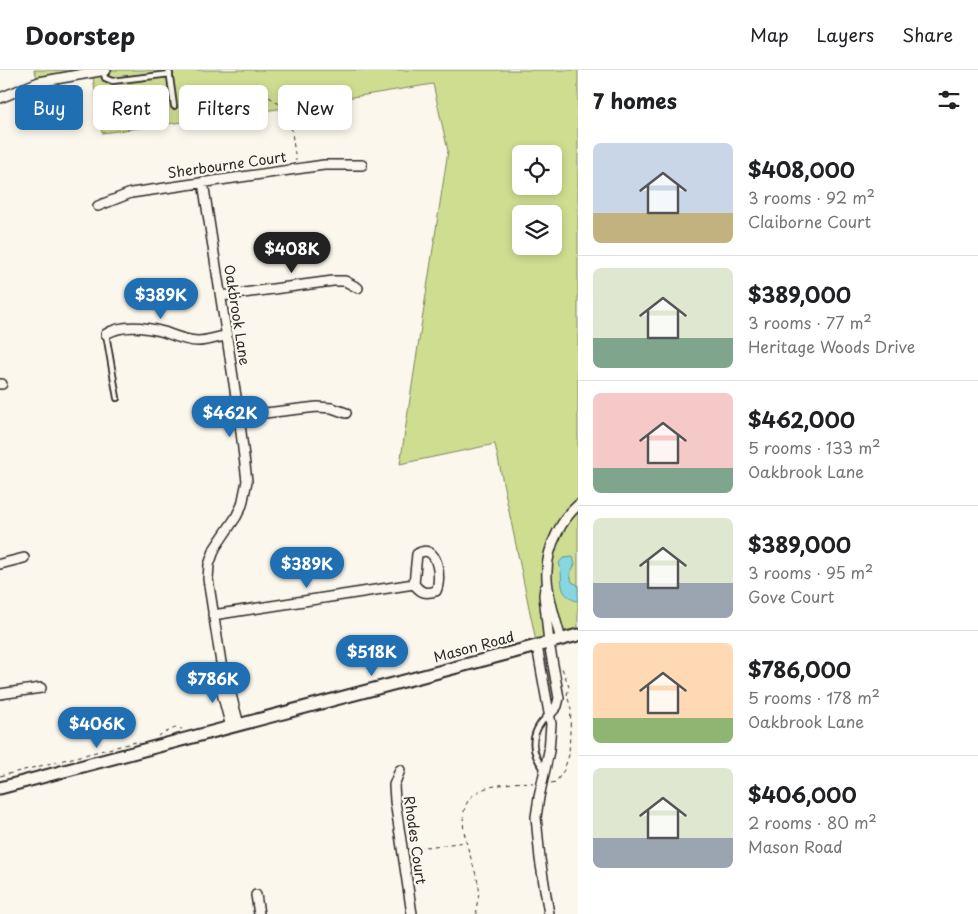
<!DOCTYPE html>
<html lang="en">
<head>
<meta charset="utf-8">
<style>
	:root { --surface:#fff; --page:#f6f6f6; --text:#202124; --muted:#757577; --line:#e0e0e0; --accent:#1f6fb2 }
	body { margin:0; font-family:"Playpen Sans",sans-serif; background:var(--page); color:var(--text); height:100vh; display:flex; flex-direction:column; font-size:19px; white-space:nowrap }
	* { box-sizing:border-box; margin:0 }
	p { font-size:16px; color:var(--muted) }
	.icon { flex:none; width:28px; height:28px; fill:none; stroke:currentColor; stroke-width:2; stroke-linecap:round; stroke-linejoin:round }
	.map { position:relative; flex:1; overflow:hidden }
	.side { display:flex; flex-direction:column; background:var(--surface); width:400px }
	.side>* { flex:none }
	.guide { position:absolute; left:15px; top:15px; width:475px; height:45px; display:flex; gap:10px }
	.fabs { position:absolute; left:512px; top:75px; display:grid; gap:10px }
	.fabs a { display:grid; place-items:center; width:50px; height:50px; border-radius:8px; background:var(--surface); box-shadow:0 2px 8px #0003; font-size:25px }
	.price { position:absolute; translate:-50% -42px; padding:0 11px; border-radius:18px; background:var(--accent); color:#fff; font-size:16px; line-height:32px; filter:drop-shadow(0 1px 2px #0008) }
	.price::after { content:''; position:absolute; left:50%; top:30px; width:15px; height:11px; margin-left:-8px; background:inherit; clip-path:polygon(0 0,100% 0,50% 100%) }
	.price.active { background:#222; color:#fff }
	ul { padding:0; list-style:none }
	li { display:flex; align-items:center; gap:15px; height:125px; padding:0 15px }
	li+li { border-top:1px solid var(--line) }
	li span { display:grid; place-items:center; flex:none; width:140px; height:100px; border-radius:8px; color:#555 }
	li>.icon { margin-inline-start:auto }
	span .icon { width:60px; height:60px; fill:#fffc; stroke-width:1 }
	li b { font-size:21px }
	h2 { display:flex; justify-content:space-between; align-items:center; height:60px; padding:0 15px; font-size:21px }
	.chip { padding:0 18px; border-radius:8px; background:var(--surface); box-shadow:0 2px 8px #0003; font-size:18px; line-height:45px }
	.chip.active { background:var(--accent); color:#fff }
	header { display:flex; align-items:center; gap:30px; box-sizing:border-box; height:70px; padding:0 25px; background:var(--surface); border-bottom:1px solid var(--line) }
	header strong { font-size:24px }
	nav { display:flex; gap:28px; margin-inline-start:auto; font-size:18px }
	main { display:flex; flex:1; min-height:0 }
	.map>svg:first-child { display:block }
	.green { fill:#cfdd91; stroke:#7d845e; fill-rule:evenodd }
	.water { fill:#86d7e1; stroke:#629298 }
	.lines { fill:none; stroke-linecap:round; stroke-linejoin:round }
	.service-casing { stroke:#2b2b2b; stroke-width:8 }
	.minor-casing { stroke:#2b2b2b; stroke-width:12 }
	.secondary-casing { stroke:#2b2b2b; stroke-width:15 }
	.path { stroke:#2b2b2b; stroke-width:1; stroke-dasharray:4 4; stroke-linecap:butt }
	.service { stroke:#fbf7ec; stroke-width:4.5 }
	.minor { stroke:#fbf7ec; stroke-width:9 }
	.secondary { stroke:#fbf7ec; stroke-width:11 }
	.labels { text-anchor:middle; stroke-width:4.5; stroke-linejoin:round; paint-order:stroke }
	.street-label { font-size:14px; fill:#2b2b2b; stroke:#fbf7ec }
</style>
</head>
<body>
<header>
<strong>Doorstep</strong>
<nav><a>Map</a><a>Layers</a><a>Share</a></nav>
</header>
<main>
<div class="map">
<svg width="578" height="844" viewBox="0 0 578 844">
	<rect width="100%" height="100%" fill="#fbf7ec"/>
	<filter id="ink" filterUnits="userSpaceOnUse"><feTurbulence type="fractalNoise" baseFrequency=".02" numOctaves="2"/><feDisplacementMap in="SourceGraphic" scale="10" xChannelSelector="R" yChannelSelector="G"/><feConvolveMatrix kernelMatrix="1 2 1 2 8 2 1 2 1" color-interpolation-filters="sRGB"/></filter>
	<g filter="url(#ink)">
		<path class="green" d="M34,0h544v565l-41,11 -42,-202 -95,20 48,-313 -15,-67 -148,24 -183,25 -10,-61 -53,10zM521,84h33v32h-33zM521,144h33v32h-33z"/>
		<path class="water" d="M155,34l2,21 -11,1 -3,-21z
			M573,487l2,7 -5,10 2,8 6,3v15l-2,1c-21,-9 -11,-21 -17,-38l4,-5z"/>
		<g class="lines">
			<g class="service-casing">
				<path id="service" d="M103,0l2,8 7,3 58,-7
					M169,0l5,36
					M106,264l11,64
					M544,699c-16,-20 -13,-38 5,-55"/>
			</g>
			<g class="minor-casing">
				<path id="minor" d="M0,28l39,-16 67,-12
					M203,112l36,234 8,65 -5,24 -6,12 -21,31 -6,17 -1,14 16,103 -3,7 10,38
					M98,136l33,-13 193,-28h38
					M221,226l112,-15h12l13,7
					M106,264c16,-10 40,-7 58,-2 11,4 22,9 34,9 9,0 19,-4 28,-5
					M0,314h2
					M239,346l78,-9 15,1 14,5
					M0,494l24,-6
					M545,518l-1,7 5,48 10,55 -2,8 -7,8
					M213,545l201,-31c7,9 11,10 22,7 6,-12 2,-50 -19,-37l-3,30
					M561,570c-10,-39 -24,-68 -4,-107 5,-10 12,-20 21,-28
					M537,576l14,78 -2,27 -10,46 -3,20 4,42 9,55
					M224,612l5,5 10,38
					M0,624l41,-6
					M400,700l-6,15 1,16 17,113
					M256,825l3,19"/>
			</g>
			<g class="secondary-casing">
				<path id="secondary" d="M0,718l578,-153"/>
			</g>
			<path class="path" d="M269,27l16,11 5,11 6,42
				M158,666l17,-8 7,1
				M0,706l140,-35
				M551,713l5,-1 8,-12 5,-15 2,-46 -4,-14 2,-8 -7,-19
				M410,779l56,-7
				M477,844c-2,-9 3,-18 2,-27 -6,-32 -38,-88 11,-100 14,-3 29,-6 43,-4"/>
			<use href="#service" class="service"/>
			<use href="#minor" class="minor"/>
			<use href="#secondary" class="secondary"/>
		</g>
	</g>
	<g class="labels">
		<g class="street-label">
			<text transform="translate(227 95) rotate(-8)" y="5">Sherbourne Court</text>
			<text transform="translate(237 245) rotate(81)" y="5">Oakbrook Lane</text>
			<text transform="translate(474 577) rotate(-15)" y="5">Mason Road</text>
			<text transform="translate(415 770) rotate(82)" y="5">Rhodes Court</text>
		</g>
	</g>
</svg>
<div class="fabs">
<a><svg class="icon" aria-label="locate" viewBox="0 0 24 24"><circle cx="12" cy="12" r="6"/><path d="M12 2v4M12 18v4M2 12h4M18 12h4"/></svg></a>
<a><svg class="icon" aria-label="layers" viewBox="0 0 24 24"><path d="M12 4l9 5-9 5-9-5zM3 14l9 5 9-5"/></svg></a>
</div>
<b class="price active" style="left:292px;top:204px">$408K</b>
<b class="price" style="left:161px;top:250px">$389K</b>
<b class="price" style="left:230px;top:368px">$462K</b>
<b class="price" style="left:307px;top:519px">$389K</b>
<b class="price" style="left:372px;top:607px">$518K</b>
<b class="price" style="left:213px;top:634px">$786K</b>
<b class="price" style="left:97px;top:679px">$406K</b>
<div class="guide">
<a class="chip active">Buy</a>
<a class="chip">Rent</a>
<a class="chip">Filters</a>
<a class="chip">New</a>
</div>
</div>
<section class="side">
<h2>7 homes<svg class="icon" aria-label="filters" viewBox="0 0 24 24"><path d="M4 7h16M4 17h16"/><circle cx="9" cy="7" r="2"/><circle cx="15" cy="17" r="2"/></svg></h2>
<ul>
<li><span style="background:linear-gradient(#c9d6e8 70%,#c2b280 0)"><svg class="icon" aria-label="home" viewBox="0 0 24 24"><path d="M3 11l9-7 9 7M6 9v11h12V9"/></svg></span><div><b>$408,000</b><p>3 rooms · 92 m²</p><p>Claiborne Court</p></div></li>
<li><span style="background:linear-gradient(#dfe7d0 70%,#7fa58c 0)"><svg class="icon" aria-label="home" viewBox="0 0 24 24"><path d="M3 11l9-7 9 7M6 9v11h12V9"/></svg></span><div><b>$389,000</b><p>3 rooms · 77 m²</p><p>Heritage Woods Drive</p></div></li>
<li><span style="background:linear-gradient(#f6c9c9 75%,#7fa58c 0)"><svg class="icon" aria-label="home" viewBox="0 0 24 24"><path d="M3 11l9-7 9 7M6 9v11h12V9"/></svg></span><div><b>$462,000</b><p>5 rooms · 133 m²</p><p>Oakbrook Lane</p></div></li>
<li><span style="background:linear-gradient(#dfe7d0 65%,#9aa5b1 0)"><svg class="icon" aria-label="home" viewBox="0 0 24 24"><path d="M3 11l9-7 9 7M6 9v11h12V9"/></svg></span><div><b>$389,000</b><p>3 rooms · 95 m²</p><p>Gove Court</p></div></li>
<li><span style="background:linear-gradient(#ffd9b3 75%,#8fb573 0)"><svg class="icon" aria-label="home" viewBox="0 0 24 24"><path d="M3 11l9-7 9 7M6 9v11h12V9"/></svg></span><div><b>$786,000</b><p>5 rooms · 178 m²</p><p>Oakbrook Lane</p></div></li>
<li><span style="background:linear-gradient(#dfe7d0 70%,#9aa5b1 0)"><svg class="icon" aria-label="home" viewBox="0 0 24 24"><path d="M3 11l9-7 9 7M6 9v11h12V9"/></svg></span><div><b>$406,000</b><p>2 rooms · 80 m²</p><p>Mason Road</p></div></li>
</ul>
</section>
</main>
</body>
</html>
